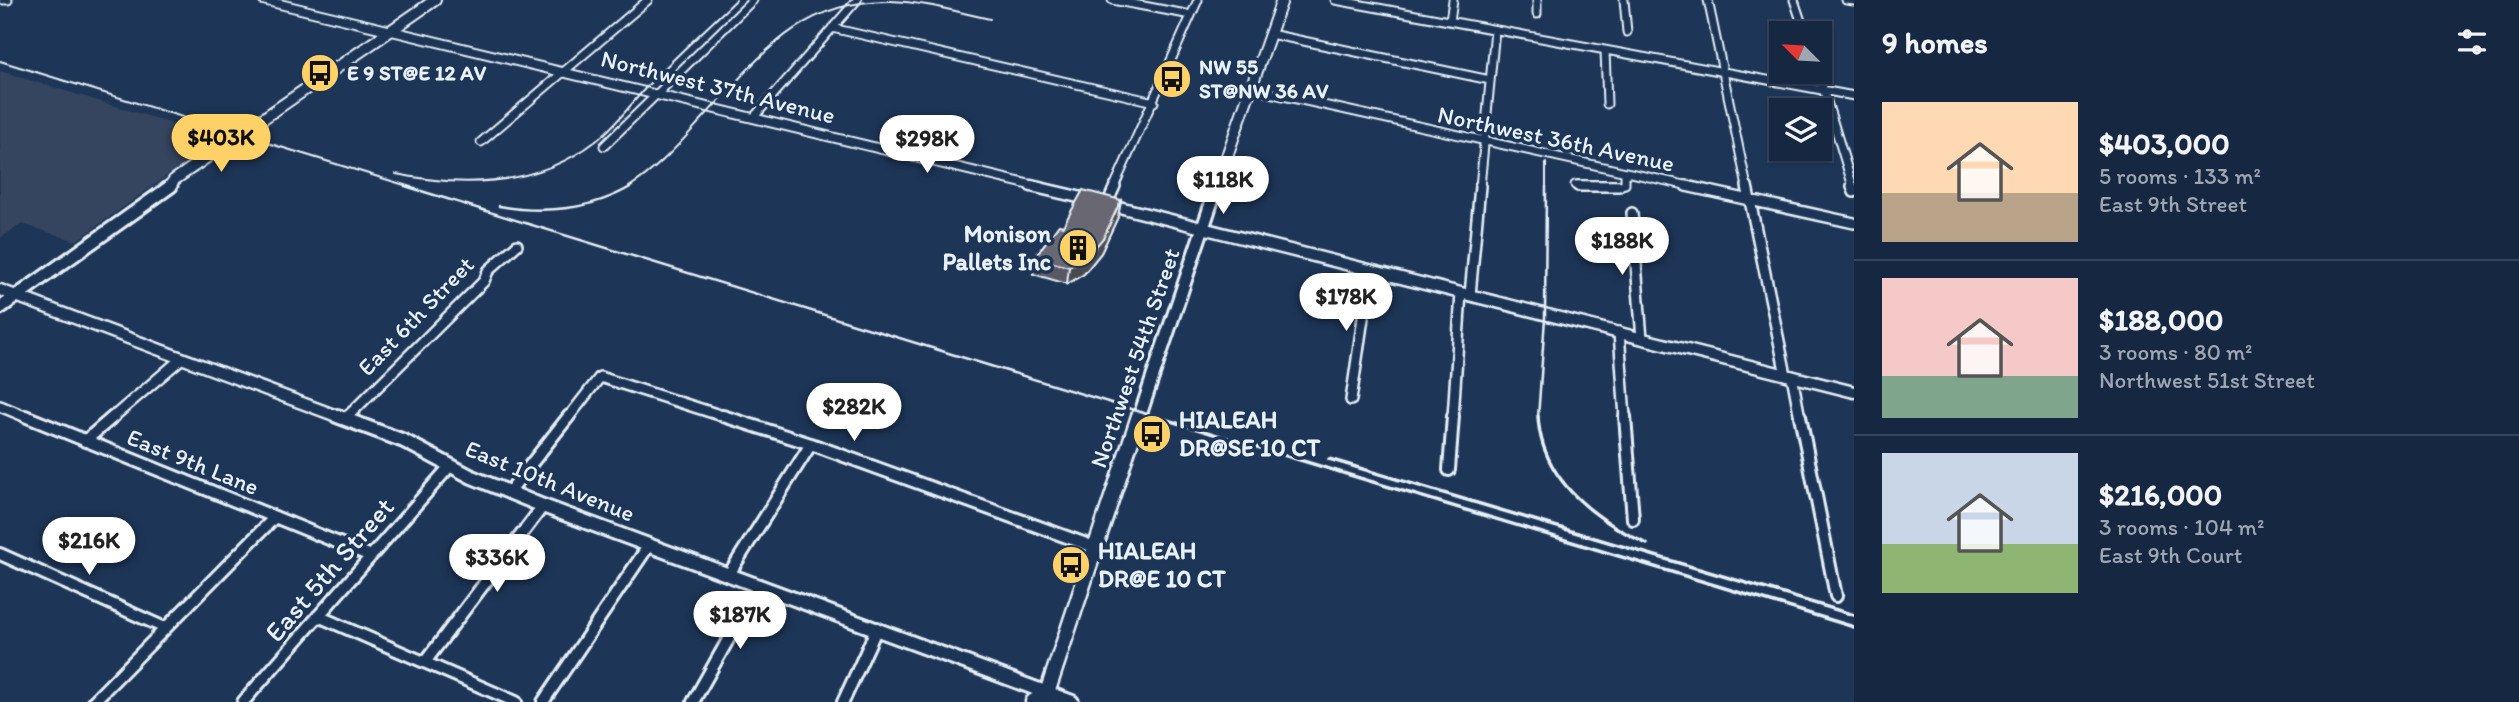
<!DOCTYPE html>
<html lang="en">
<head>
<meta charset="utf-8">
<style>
	:root { --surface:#162841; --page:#1f3048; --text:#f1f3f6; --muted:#9ea6b1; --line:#35445a; --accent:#ffd166 }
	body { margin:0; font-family:Itim,sans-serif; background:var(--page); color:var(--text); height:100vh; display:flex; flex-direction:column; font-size:26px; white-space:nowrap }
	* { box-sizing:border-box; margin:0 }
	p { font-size:23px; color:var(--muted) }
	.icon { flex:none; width:38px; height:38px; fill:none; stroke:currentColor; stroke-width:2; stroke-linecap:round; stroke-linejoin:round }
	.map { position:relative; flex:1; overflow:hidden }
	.drawer { display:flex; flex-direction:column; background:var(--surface); width:665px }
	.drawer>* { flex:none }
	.needle { width:46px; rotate:294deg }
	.buttons { position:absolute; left:1769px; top:21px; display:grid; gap:14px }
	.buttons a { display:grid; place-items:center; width:63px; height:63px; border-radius:0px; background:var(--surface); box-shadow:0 2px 5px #0004,0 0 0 2px var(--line); font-size:35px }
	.price { position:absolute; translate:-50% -60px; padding:0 16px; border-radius:24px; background:#fff; color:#222; font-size:23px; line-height:46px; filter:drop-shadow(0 2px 4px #0008) }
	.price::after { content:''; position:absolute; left:50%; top:42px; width:21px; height:16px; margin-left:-10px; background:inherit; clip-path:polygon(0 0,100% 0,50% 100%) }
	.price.active { background:var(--accent); color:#111 }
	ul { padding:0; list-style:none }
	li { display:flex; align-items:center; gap:21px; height:175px; padding:0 28px }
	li+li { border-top:2px solid var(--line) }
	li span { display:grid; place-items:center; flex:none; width:196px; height:140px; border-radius:0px; color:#555 }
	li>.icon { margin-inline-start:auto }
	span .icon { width:84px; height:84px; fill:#fffc; stroke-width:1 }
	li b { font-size:30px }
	h2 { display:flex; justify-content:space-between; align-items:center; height:84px; padding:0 28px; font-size:30px }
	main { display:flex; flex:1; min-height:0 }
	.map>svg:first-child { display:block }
	.built { fill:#34445f }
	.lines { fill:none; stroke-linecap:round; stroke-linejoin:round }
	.minor-far2-casing { stroke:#e8f1f8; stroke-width:11 }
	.minor-far1-casing { stroke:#e8f1f8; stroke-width:14 }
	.minor-casing { stroke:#e8f1f8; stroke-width:16 }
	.tertiary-far2-casing { stroke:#e8f1f8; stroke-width:12 }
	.tertiary-far1-casing { stroke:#e8f1f8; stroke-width:15 }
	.tertiary-casing { stroke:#e8f1f8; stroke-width:18 }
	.secondary-far2-casing { stroke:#e8f1f8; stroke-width:14 }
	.secondary-far1-casing { stroke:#e8f1f8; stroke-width:17 }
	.secondary-casing { stroke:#e8f1f8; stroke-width:19 }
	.minor-far2 { stroke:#1d3557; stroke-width:7 }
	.minor-far1 { stroke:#1d3557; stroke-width:9 }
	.minor { stroke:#1d3557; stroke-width:10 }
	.tertiary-far2 { stroke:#1d3557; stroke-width:8 }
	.tertiary-far1 { stroke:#1d3557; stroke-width:10 }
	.tertiary { stroke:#1d3557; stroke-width:12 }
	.secondary-far2 { stroke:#1d3557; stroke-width:10 }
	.secondary-far1 { stroke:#1d3557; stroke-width:11 }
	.secondary { stroke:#1d3557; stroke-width:14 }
	.rail-far2 { stroke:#e8f1f8; stroke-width:2 }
	.rail-far1 { stroke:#e8f1f8; stroke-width:2.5 }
	.rail { stroke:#e8f1f8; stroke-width:3.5 }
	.wall { fill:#5a5962; stroke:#e8f1f8; stroke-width:2 }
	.shaded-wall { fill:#4a4850; stroke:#e8f1f8; stroke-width:2 }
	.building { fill:#696772; stroke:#e8f1f8; stroke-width:2 }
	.labels { text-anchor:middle; stroke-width:7; stroke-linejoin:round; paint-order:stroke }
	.far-poi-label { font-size:21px; font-weight:bold; fill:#e8f1f8; stroke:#1d3557; text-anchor:start }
	.street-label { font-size:24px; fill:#e8f1f8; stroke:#1d3557 }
	.poi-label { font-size:24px; font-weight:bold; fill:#e8f1f8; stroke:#1d3557; text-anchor:start }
	.near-street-label { font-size:28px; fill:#e8f1f8; stroke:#1d3557 }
</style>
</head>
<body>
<main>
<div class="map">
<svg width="1854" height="702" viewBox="0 0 1854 702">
	<rect width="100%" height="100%" fill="#1d3557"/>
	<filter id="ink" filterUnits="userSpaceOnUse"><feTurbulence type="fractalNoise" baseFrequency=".0143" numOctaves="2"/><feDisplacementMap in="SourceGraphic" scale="14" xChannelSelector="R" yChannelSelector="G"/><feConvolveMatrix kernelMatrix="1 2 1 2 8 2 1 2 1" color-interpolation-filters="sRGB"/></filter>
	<g filter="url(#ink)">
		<path class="built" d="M0,71l220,67 -144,103 -54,-17 -22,14z"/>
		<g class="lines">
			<g class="minor-far2-casing">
				<path id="minor-far2" d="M3,0h5
					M1112,0l79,15
					M1335,0l519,96
					M1537,0v14
					M1624,0l3,32
					M1708,0l39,187
					M1794,0l11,33
					M1846,0l8,1
					M1450,21l3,-21
					M832,28l322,74
					M1270,34l220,46
					M1605,50l2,54
					M1818,72l35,115
					M1251,89l443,98
					M754,117l103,-117
					M481,142l167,-142
					M604,146l149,-146
					M1575,185h45l5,-1v-10
					M1114,187l84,-187
					M1480,187l15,-157"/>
			</g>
			<g class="minor-far1-casing">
				<path id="minor-far1" d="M1578,186h41
					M1686,186l168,37
					M1747,186l39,189
					M1852,186l2,6
					M1107,204l8,-18
					M1632,213l10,126
					M1470,295l10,-109
					M1619,332l6,86
					M1792,376l8,42
					M1351,400l19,-130
					M0,406l29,12
					M112,418l70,-60
					M346,418l138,-137 4,-10 29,-26
					M568,418l32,-41 129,41
					M1453,418l8,-125"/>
			</g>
			<g class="minor-casing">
				<path id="minor" d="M25,416l346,140
					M723,416l88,28 286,104
					M1625,416l8,103
					M1800,416l36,180
					M346,418l2,-2
					M85,441l29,-25
					M1449,470l4,-54
					M509,492l60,-76
					M0,554l165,74
					M729,574l82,-130
					M318,616l198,86
					M425,662l118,-156
					M93,702l182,-185
					M243,702l207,-236
					M543,702l106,-157
					M693,702l66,-117
					M843,702l34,-74"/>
			</g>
			<g class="tertiary-far2-casing">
				<path id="tertiary-far2" d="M263,0l776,187"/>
			</g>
			<g class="tertiary-far1-casing">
				<path id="tertiary-far1" d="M1031,186l60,14
					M1107,204l747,188
					M0,290l342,128"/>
			</g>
			<g class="tertiary-casing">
				<path id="tertiary" d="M337,416l67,25 68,36 71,29 529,196"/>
			</g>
			<g class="secondary-far2-casing">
				<path id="secondary-far2" d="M169,187l5,-7 261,-180
					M1216,187l66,-187"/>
			</g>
			<g class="secondary-far1-casing">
				<path id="secondary-far1" d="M0,308l171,-122
					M1139,418l78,-232"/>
			</g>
			<g class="secondary-casing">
				<path id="secondary" d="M1033,702l14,-9
					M1049,702l-2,-9 92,-277"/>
			</g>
			<use href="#minor-far2" class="minor-far2"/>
			<use href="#minor-far1" class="minor-far1"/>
			<use href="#minor" class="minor"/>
			<use href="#tertiary-far2" class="tertiary-far2"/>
			<use href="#tertiary-far1" class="tertiary-far1"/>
			<use href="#tertiary" class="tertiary"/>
			<use href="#secondary-far2" class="secondary-far2"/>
			<use href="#secondary-far1" class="secondary-far1"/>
			<use href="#secondary" class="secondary"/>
			<path class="rail-far2" d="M0,61l411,126
				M1546,163v24
				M396,174c69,14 142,12 200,-33 21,-16 37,-40 55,-59 27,-28 57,-55 85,-82
				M629,187c29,-18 51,-44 74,-69 56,-60 96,-118 187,-117 34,1 67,11 100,18"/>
			<path class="rail-far1" d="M405,186l755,232
				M499,206c45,8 93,4 133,-20
				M1538,418l7,-100 1,-132"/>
			<path class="rail" d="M1154,416l700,211
				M1538,416c3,64 56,103 109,128
				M1329,459l525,156"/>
		</g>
		<path class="wall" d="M1121,200l-3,17 -17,36 -17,21 -17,10 -34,-10 1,-16 29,-32z"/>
		<path class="shaded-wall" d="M1121,200l-3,17 -17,36 -17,21 -17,10 2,-17z"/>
		<path class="building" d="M1083,190l38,10 -17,37 -17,20 -18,10 -35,-9 25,-33 4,1z"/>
	</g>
	<defs>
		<g id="bus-disc" transform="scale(2.0125)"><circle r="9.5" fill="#ffd166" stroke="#1d3557"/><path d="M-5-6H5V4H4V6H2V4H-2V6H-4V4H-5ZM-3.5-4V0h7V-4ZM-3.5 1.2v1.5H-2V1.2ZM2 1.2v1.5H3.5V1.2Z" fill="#111"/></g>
		<g id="building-disc" transform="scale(2.0125)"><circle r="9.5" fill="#ffd166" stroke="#1d3557"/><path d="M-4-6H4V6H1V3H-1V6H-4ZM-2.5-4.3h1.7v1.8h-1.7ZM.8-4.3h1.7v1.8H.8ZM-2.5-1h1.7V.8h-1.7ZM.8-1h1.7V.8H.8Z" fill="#111"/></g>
	</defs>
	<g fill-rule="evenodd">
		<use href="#bus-disc" x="320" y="73"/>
		<use href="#bus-disc" x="1172" y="79"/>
		<use href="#building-disc" x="1078" y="248"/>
		<use href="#bus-disc" x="1152" y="434"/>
		<use href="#bus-disc" x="1071" y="565"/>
	</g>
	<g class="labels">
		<g class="far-poi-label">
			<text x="1199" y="74">NW 55<tspan x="1199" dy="24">ST@NW 36 AV</tspan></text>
			<text x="347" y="80">E 9 ST@E 12 AV</text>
		</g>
		<g class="street-label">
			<text transform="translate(718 87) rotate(14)" y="8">Northwest 37th Avenue</text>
			<text transform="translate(1556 139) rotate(12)" y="8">Northwest 36th Avenue</text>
			<text transform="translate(416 316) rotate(-46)" y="8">East 6th Street</text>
			<text transform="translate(1135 358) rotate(-71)" y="8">Northwest 54th Street</text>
			<text transform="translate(193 462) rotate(22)" y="8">East 9th Lane</text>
			<text transform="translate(550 481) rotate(22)" y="8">East 10th Avenue</text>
		</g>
		<g class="poi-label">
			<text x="1051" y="242" text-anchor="end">Monison<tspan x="1051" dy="28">Pallets Inc</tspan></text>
			<text x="1179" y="428">HIALEAH<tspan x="1179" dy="28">DR@SE 10 CT</tspan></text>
			<text x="1098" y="559">HIALEAH<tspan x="1098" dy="28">DR@E 10 CT</tspan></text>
		</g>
		<g class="near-street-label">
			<text transform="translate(329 569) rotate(-49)" y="10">East 5th Street</text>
		</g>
	</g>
</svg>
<div class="buttons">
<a><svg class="needle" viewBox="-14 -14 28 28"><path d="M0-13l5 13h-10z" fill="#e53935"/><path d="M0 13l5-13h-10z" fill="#9ea6b1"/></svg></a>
<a><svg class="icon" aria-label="layers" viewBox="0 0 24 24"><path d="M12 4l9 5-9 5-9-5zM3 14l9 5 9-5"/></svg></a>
</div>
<b class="price active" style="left:221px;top:174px">$403K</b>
<b class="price" style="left:927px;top:175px">$298K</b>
<b class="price" style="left:1223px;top:216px">$118K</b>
<b class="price" style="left:1622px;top:277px">$188K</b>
<b class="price" style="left:1346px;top:333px">$178K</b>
<b class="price" style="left:854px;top:443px">$282K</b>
<b class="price" style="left:89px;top:577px">$216K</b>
<b class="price" style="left:497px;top:594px">$336K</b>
<b class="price" style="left:740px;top:651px">$187K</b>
</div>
<section class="drawer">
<h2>9 homes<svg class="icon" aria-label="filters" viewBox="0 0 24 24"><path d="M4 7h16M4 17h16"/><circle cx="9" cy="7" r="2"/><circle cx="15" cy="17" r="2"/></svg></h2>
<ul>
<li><span style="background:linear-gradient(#ffd9b3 65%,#b9a48a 0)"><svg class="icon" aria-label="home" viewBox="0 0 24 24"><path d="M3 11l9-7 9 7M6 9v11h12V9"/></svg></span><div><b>$403,000</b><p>5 rooms · 133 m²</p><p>East 9th Street</p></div></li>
<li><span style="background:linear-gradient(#f6c9c9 70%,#7fa58c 0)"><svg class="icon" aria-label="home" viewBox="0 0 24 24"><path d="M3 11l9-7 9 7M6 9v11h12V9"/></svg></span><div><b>$188,000</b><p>3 rooms · 80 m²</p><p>Northwest 51st Street</p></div></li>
<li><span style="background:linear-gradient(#c9d6e8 65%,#8fb573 0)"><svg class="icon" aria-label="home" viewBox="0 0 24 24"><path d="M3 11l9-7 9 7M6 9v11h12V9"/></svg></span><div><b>$216,000</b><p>3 rooms · 104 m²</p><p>East 9th Court</p></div></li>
</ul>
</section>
</main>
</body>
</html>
